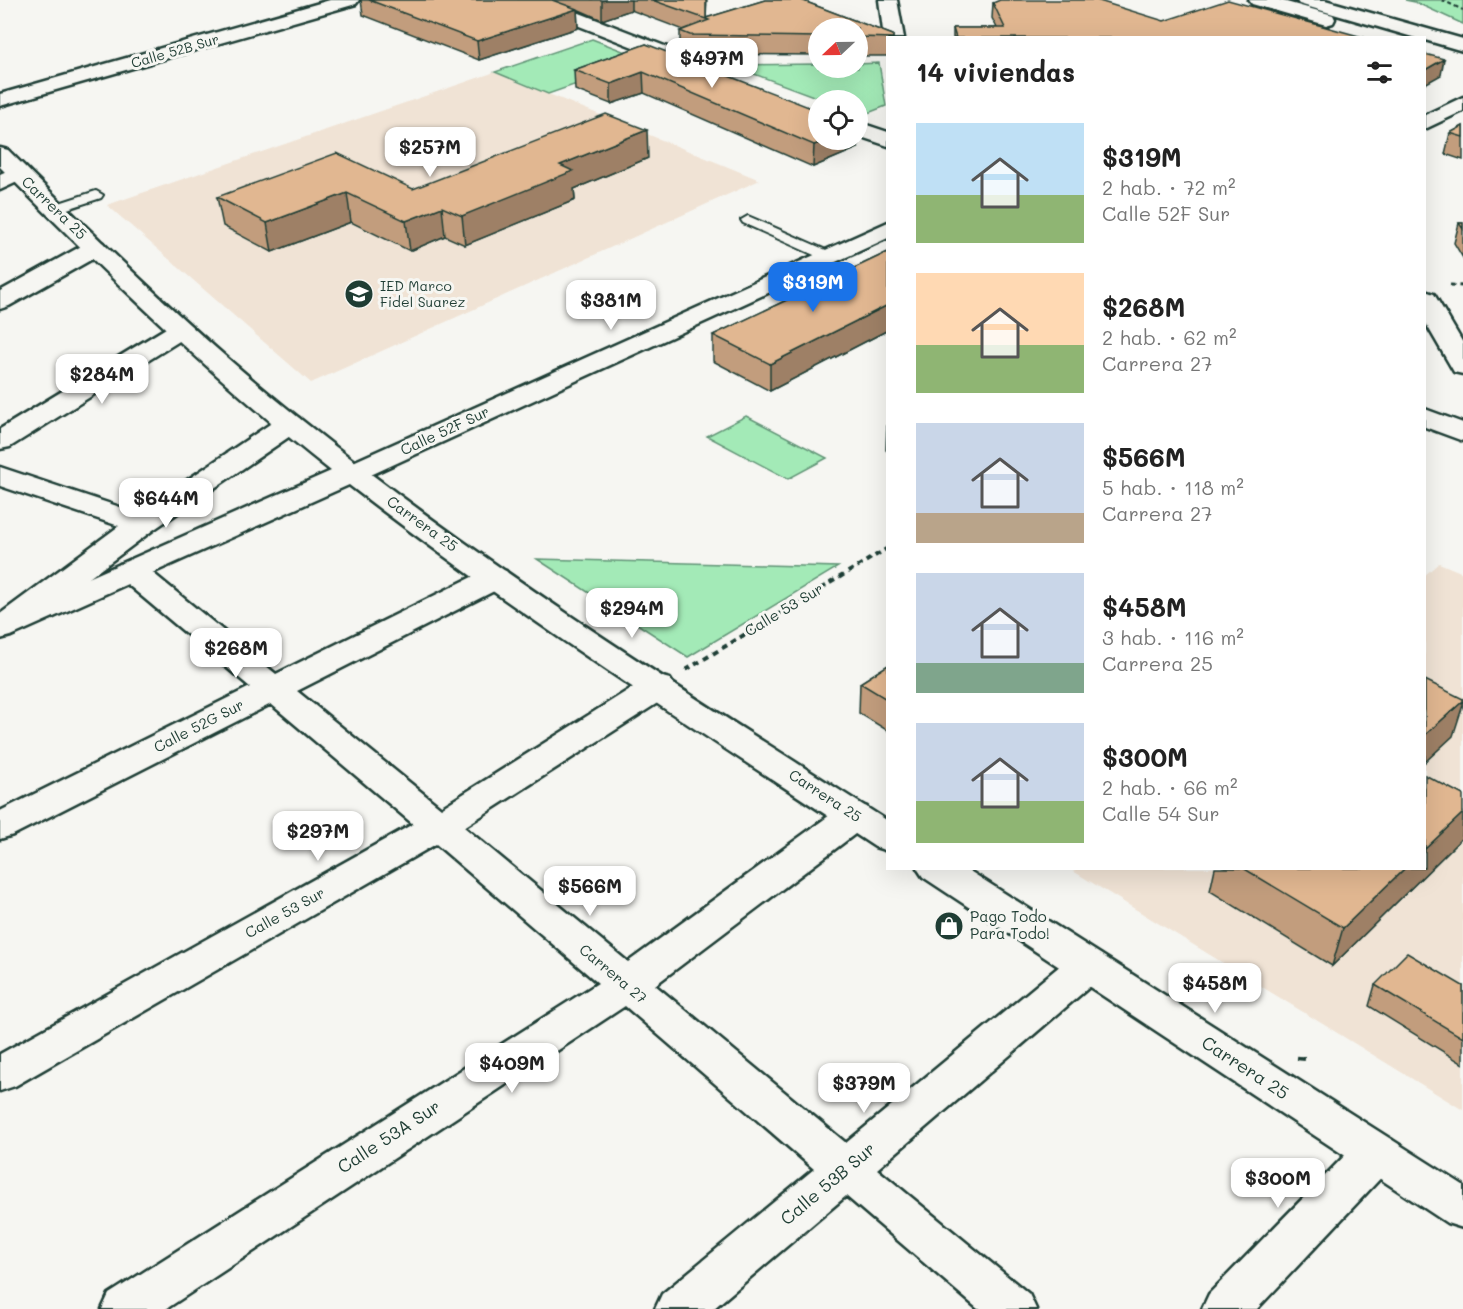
<!DOCTYPE html>
<html lang="es">
<head>
<meta charset="utf-8">
<style>
	:root { --surface:#fff; --page:#f6f6f6; --text:#222; --muted:#767676; --accent:#1a73e8 }
	body { margin:0; font-family:Mali,sans-serif; background:var(--page); color:var(--text); height:100vh; display:flex; flex-direction:column; font-size:22px; white-space:nowrap }
	* { box-sizing:border-box; margin:0 }
	p { font-size:20px; color:var(--muted) }
	.icon { flex:none; width:33px; height:33px; fill:none; stroke:currentColor; stroke-width:2; stroke-linecap:round; stroke-linejoin:round }
	.map { position:relative; flex:1; overflow:hidden }
	.sheet { position:absolute; left:886px; top:36px; width:540px; height:834px; display:flex; flex-direction:column; background:var(--surface); border-radius:0px; box-shadow:0 6px 24px #0002 }
	.sheet>* { flex:none }
	.needle { width:39px; rotate:248deg }
	.tools { position:absolute; left:808px; top:18px; display:grid; gap:12px }
	.tools a { display:grid; place-items:center; width:60px; height:60px; border-radius:50%; background:var(--surface); box-shadow:0 6px 24px #0002; font-size:30px }
	.price { position:absolute; translate:-50% -51px; padding:0 14px; border-radius:12px; background:#fff; color:#222; font-size:20px; line-height:39px; filter:drop-shadow(0 2px 3px #0008) }
	.price::after { content:''; position:absolute; left:50%; top:36px; width:18px; height:14px; margin-left:-9px; background:inherit; clip-path:polygon(0 0,100% 0,50% 100%) }
	.price.current { background:var(--accent); color:#fff }
	ul { padding:0; list-style:none }
	li { display:flex; align-items:center; gap:18px; height:150px; padding:0 30px }
	li span { display:grid; place-items:center; flex:none; width:168px; height:120px; border-radius:0px; color:#555 }
	li>.icon { margin-inline-start:auto }
	span .icon { width:72px; height:72px; fill:#fffc; stroke-width:1 }
	li b { font-size:26px }
	h2 { display:flex; justify-content:space-between; align-items:center; height:72px; padding:0 30px; font-size:26px }
	.map>svg:first-child { display:block }
	.built { fill:#f0e3d5 }
	.green { fill:#a3eab7; stroke:#619476; stroke-width:1.5 }
	.lines { fill:none; stroke-linecap:round; stroke-linejoin:round }
	.service-casing { stroke:#1f3d34; stroke-width:4 }
	.minor-casing { stroke:#1f3d34; stroke-width:5 }
	.tertiary-casing { stroke:#1f3d34; stroke-width:5 }
	.secondary-casing { stroke:#1f3d34; stroke-width:5 }
	.path-far3 { stroke:#1f3d34; stroke-width:2; stroke-dasharray:4 3; stroke-linecap:butt }
	.path-far2 { stroke:#1f3d34; stroke-width:3; stroke-dasharray:4.5 4; stroke-linecap:butt }
	.path-far1 { stroke:#1f3d34; stroke-width:4; stroke-dasharray:6 4.5; stroke-linecap:butt }
	.path { stroke:#1f3d34; stroke-width:4.5; stroke-dasharray:8 6; stroke-linecap:butt }
	.service { fill:#f6f6f2; fill-rule:evenodd }
	.minor { fill:#f6f6f2; fill-rule:evenodd }
	.tertiary { fill:#f6f6f2; fill-rule:evenodd }
	.secondary { fill:#f6f6f2; fill-rule:evenodd }
	.wall { fill:#c29d7d; stroke:#1f3d34; stroke-width:1.5 }
	.shaded-wall { fill:#9e8066; stroke:#1f3d34; stroke-width:1.5 }
	.building { fill:#e1b791; stroke:#1f3d34; stroke-width:1.5 }
	.labels { text-anchor:middle; stroke-width:6; stroke-linejoin:round; paint-order:stroke }
	.far-street-label { font-size:14px; fill:#1f3d34; stroke:#f6f6f2 }
	.far-poi-label { font-size:14px; fill:#1f3d34; stroke:#f6f6f2; text-anchor:start }
	.street-label { font-size:15px; fill:#1f3d34; stroke:#f6f6f2 }
	.poi-label { font-size:15px; fill:#1f3d34; stroke:#f6f6f2; text-anchor:start }
	.near-street-label { font-size:18px; fill:#1f3d34; stroke:#f6f6f2 }
</style>
</head>
<body>
<div class="map">
<svg width="1463" height="1309" viewBox="0 0 1463 1309">
	<rect width="100%" height="100%" fill="#f6f6f2"/>
	<filter id="ink" filterUnits="userSpaceOnUse"><feTurbulence type="fractalNoise" baseFrequency=".0167" numOctaves="2"/><feDisplacementMap in="SourceGraphic" scale="12" xChannelSelector="R" yChannelSelector="G"/><feConvolveMatrix kernelMatrix="1 2 1 2 8 2 1 2 1" color-interpolation-filters="sRGB"/></filter>
	<g filter="url(#ink)">
		<path class="built" d="M495,72l265,108 -449,203 -204,-178z
			M1439,563l24,10v537l-390,-239 4,-3h348v-293z"/>
		<path class="green" d="M1405,0h58v24l-48,-22z
			M592,39l54,21 -98,34 -53,-22z
			M879,63l7,43 -23,9 -5,-2v-13h-34l-94,-35 89,-1v4h39v-4z
			M746,416l81,42 -39,21 -81,-43z
			M537,559l301,8 -150,90z"/>
		<g class="lines">
			<g class="service-casing">
				<path id="service" d="M96,191l7,4 -2,3 -46,15 -7,-4 2,-3z
					M748,216l85,37 2,3 -2,3h-10l-80,-36 -2,-3z"/>
			</g>
			<g class="minor-casing">
				<path id="minor" d="M330,0h29l-3,4 -356,102v-12z
					M520,0h26l147,57 3,4 -3,4h-14l-156,-61z
					M879,0h18l7,38h-16v4l-4,-4z
					M1463,97v14l-38,18v-14z
					M858,122l30,10v14l-30,-10z
					M18,166l8,2 3,5 -3,5 -26,12v-16z
					M888,222v16l-526,241 -10,3 -10,-3 -4,-6 4,-6z
					M95,241l8,2 4,5 -4,5 -94,53 -9,3v-18l87,-48z
					M1425,291l9,3 29,49v31l-9,-2 -29,-50z
					M180,322l9,3 4,5 -4,5 -179,112 -10,2v-20l171,-104z
					M1425,409l38,14v18l-38,-14z
					M289,416l10,2 4,6 -4,6 -146,100 -136,102 -11,3 -6,-2v-19l119,-88 -119,-40v-19l138,46 141,-95z
					M131,562l11,2 134,110 208,-103 11,-2 11,2 5,7 -5,7 -209,106 144,117 205,-129 12,-3 12,3 5,8 -5,8 -206,132 164,135 213,-155 13,-4 13,4 5,9 -5,9 -212,160 191,158 227,-188 14,-4 14,4 6,11 -6,11 -224,192 152,125 7,15h-58l-132,-113 -133,113h-58l7,-15 152,-125 -189,-163 -459,303h-64l7,-15 489,-311 -162,-139 -421,242 -15,5v-37l413,-230 -142,-120 -258,131 -13,4v-28l250,-124 -130,-109 -5,-7 5,-7z
					M1376,1135l16,5 6,13 -6,13 -135,143h-55l7,-15 151,-154z"/>
			</g>
			<g class="tertiary-casing">
				<path id="tertiary" d="M0,148l8,2c94,93 188,186 291,268 186,149 388,275 589,403v30l-13,-4c-178,-117 -358,-232 -526,-362l-338,151 -11,3v-22l331,-146c-118,-93 -225,-197 -331,-304z
					M917,868h48l498,317v43l-16,-5 -524,-346z"/>
			</g>
			<g class="secondary-casing">
				<path id="secondary" d="M1249,0h30l54,15 2,4 -2,4 -7,2 -74,-21z
					M1296,0h29l138,39v12l-38,-11v-2h-9l-117,-34z"/>
			</g>
			<path class="path-far3" d="M1442,0l21,10"/>
			<path class="path-far2" d="M1450,285l13,1"/>
			<path class="path-far1" d="M686,670l202,-122"/>
			<path class="path" d="M1297,1058l11,1"/>
			<use href="#service" class="service"/>
			<use href="#minor" class="minor"/>
			<use href="#tertiary" class="tertiary"/>
			<use href="#secondary" class="secondary"/>
		</g>
		<path class="wall" d="M361,0h346l-1,18 59,-18h36l92,35v3h-5v18h-30v-28h-39v27l-129,-1 -10,-4v-19l4,-1 -53,-20 -29,10 -25,-11 1,19 -99,32 -116,-45z
			M993,3l171,18 202,17h-413v-10h44l-5,-10z
			M646,44l212,104 -45,19 -169,-74 -33,11 -36,-14 -1,-20z
			M1463,126v34l-18,-6 5,-21z
			M648,158l-74,31 1,11 -110,45 -20,-9 -35,15 -59,-29 -79,30 -49,-26 -6,-29 196,-8z
			M1459,223h4v35l-9,-15z
			M888,252v78l-118,61 -57,-30v-26z
			M887,423h1v29l-2,-2z
			M888,665v66l-29,-18 1,-30z
			M1462,838l-130,128 -122,-75 5,-23h210z
			M1375,985l88,1v78l-94,-58z"/>
		<path class="shaded-wall" d="M606,0h25v10l-29,10v-19z
			M577,9l1,19 -99,32 -2,-19z
			M1444,59l-3,16 -16,9v-14z
			M643,72l1,21 -33,11v-20z
			M858,127h1l-1,21 -45,19 1,-22 14,-5h30z
			M647,130l1,28 -74,31 1,11 -110,45 -3,-29 98,-51z
			M347,193l4,29 -79,30 -5,-29z
			M442,207l3,29 -35,15 -4,-30z
			M888,305v25l-118,61v-27z
			M1463,701v4l-10,31 -28,26v-27z
			M1463,813l-1,25 -130,128 11,-38 62,-60h20v-19z"/>
		<path class="building" d="M369,0h183l25,9 -100,32z
			M652,0h54v18l59,-18h36l92,35v3l-35,-1v-9h-39v9l-129,-2 -10,-4 29,-11z
			M1000,0h96l68,21 64,-21 138,38h-410l-3,-10h52l-12,-25z
			M646,44l173,67v29h9l-14,5 -171,-73 -32,12 -37,-14z
			M1425,54l19,5 -19,11z
			M606,114l41,16 -87,35 13,6 -111,45 -20,-9 -36,14 -59,-28 -80,30 -50,-26 120,-44 76,36z
			M1463,126v11l-13,-4z
			M1459,223h4v6z
			M888,252v53l-118,59 -57,-29z
			M888,665v35l-28,-17z
			M1425,680l38,19v2l-38,34z
			M1425,775l38,20v18l-38,36z
			M1243,868h162l-62,60z
			M1407,953l56,33v52l-88,-53z"/>
	</g>
	<defs>
		<g id="school-disc" transform="scale(1.5)"><circle r="9.5" fill="#1f3d34" stroke="#f6f6f2"/><path d="M0-5L7-2L0 1L-7-2ZM-4 1L0 2.5L4 1V4Q0 6-4 4Z" fill="#fff"/></g>
		<g id="shop-disc" transform="scale(1.5)"><circle r="9.5" fill="#1f3d34" stroke="#f6f6f2"/><path d="M-5-2.5h2.3a2.7 3.5 0 0 1 5.4 0H5L5.5 6h-11ZM-1.5-2.5h3a1.5 2.3 0 0 0-3 0Z" fill="#fff"/></g>
	</defs>
	<g fill-rule="evenodd">
		<use href="#school-disc" x="359" y="294"/>
		<use href="#shop-disc" x="949" y="926"/>
	</g>
	<g class="labels">
		<g class="far-street-label">
			<text transform="translate(175 51) rotate(-16)" y="5">Calle 52B Sur</text>
		</g>
		<g class="far-poi-label">
			<text x="380" y="291">IED Marco<tspan x="380" dy="16">Fidel Suarez</tspan></text>
		</g>
		<g class="street-label">
			<text transform="translate(54 208) rotate(44)" y="5">Carrera 25</text>
			<text transform="translate(445 431) rotate(-25)" y="5">Calle 52F Sur</text>
			<text transform="translate(422 524) rotate(36)" y="5">Carrera 25</text>
			<text transform="translate(784 610) rotate(-31)" y="5">Calle 53 Sur</text>
			<text transform="translate(199 726) rotate(-27)" y="5">Calle 52G Sur</text>
			<text transform="translate(825 796) rotate(33)" y="5">Carrera 25</text>
			<text transform="translate(285 913) rotate(-29)" y="5">Calle 53 Sur</text>
			<text transform="translate(613 974) rotate(40)" y="5">Carrera 27</text>
		</g>
		<g class="poi-label">
			<text x="970" y="922">Pago Todo<tspan x="970" dy="17">Para Todo!</tspan></text>
		</g>
		<g class="near-street-label">
			<text transform="translate(1245 1068) rotate(33)" y="6">Carrera 25</text>
			<text transform="translate(389 1137) rotate(-33)" y="6">Calle 53A Sur</text>
			<text transform="translate(828 1184) rotate(-40)" y="6">Calle 53B Sur</text>
		</g>
	</g>
</svg>
<div class="tools">
<a><svg class="needle" viewBox="-14 -14 28 28"><path d="M0-13l5 13h-10z" fill="#e53935"/><path d="M0 13l5-13h-10z" fill="#767676"/></svg></a>
<a><svg class="icon" aria-label="locate" viewBox="0 0 24 24"><circle cx="12" cy="12" r="6"/><path d="M12 2v4M12 18v4M2 12h4M18 12h4"/></svg></a>
</div>
<b class="price" style="left:712px;top:89px">$497M</b>
<b class="price" style="left:430px;top:178px">$257M</b>
<b class="price current" style="left:813px;top:313px">$319M</b>
<b class="price" style="left:611px;top:331px">$381M</b>
<b class="price" style="left:102px;top:405px">$284M</b>
<b class="price" style="left:166px;top:529px">$644M</b>
<b class="price" style="left:632px;top:639px">$294M</b>
<b class="price" style="left:236px;top:679px">$268M</b>
<b class="price" style="left:318px;top:862px">$297M</b>
<b class="price" style="left:590px;top:917px">$566M</b>
<b class="price" style="left:1215px;top:1014px">$458M</b>
<b class="price" style="left:512px;top:1094px">$409M</b>
<b class="price" style="left:864px;top:1114px">$379M</b>
<b class="price" style="left:1278px;top:1209px">$300M</b>
<section class="sheet">
<h2>14 viviendas<svg class="icon" aria-label="filters" viewBox="0 0 24 24"><path d="M4 7h16M4 17h16"/><circle cx="9" cy="7" r="2"/><circle cx="15" cy="17" r="2"/></svg></h2>
<ul>
<li><span style="background:linear-gradient(#bfe0f5 60%,#8fb573 0)"><svg class="icon" aria-label="home" viewBox="0 0 24 24"><path d="M3 11l9-7 9 7M6 9v11h12V9"/></svg></span><div><b>$319M</b><p>2 hab. · 72 m²</p><p>Calle 52F Sur</p></div></li>
<li><span style="background:linear-gradient(#ffd9b3 60%,#8fb573 0)"><svg class="icon" aria-label="home" viewBox="0 0 24 24"><path d="M3 11l9-7 9 7M6 9v11h12V9"/></svg></span><div><b>$268M</b><p>2 hab. · 62 m²</p><p>Carrera 27</p></div></li>
<li><span style="background:linear-gradient(#c9d6e8 75%,#b9a48a 0)"><svg class="icon" aria-label="home" viewBox="0 0 24 24"><path d="M3 11l9-7 9 7M6 9v11h12V9"/></svg></span><div><b>$566M</b><p>5 hab. · 118 m²</p><p>Carrera 27</p></div></li>
<li><span style="background:linear-gradient(#c9d6e8 75%,#7fa58c 0)"><svg class="icon" aria-label="home" viewBox="0 0 24 24"><path d="M3 11l9-7 9 7M6 9v11h12V9"/></svg></span><div><b>$458M</b><p>3 hab. · 116 m²</p><p>Carrera 25</p></div></li>
<li><span style="background:linear-gradient(#c9d6e8 65%,#8fb573 0)"><svg class="icon" aria-label="home" viewBox="0 0 24 24"><path d="M3 11l9-7 9 7M6 9v11h12V9"/></svg></span><div><b>$300M</b><p>2 hab. · 66 m²</p><p>Calle 54 Sur</p></div></li>
</ul>
</section>
</div>
</body>
</html>
